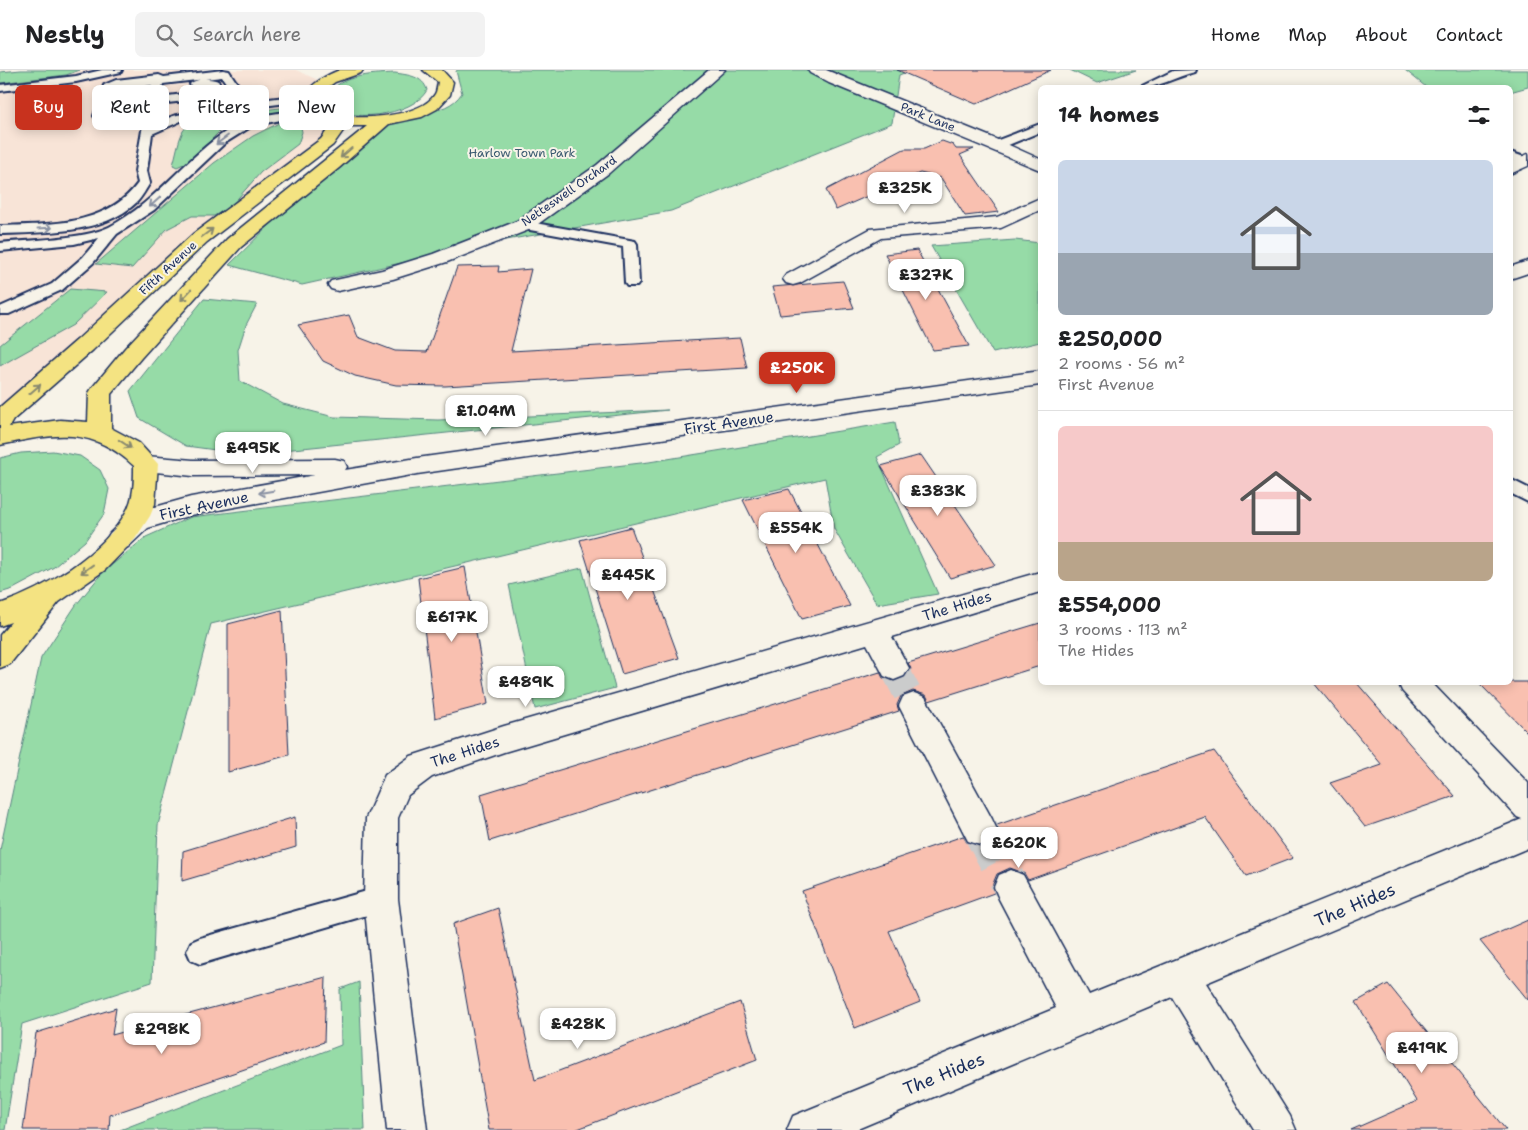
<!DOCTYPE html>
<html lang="en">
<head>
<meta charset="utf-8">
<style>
	:root { --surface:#fff; --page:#f2f2f2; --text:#202124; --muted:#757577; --line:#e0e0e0; --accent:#c8321e }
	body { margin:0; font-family:"Shantell Sans",sans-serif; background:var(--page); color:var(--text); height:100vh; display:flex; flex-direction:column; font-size:19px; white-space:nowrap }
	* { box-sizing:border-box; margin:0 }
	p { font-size:16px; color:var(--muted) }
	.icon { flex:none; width:28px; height:28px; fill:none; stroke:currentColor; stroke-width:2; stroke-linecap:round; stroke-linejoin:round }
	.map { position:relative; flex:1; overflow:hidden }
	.panel { position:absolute; left:1038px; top:15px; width:475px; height:600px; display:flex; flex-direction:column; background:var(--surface); border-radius:8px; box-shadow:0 2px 12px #0003 }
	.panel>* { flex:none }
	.banner { position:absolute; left:15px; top:15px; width:475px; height:45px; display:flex; gap:10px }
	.price { position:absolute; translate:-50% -42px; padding:0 11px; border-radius:10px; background:#fff; color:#222; font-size:16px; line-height:32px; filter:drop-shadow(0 1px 2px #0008) }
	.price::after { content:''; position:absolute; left:50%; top:30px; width:15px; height:11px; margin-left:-8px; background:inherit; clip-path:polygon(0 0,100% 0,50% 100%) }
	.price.on { background:var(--accent); color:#fff }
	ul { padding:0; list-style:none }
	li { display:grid; align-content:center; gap:10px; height:265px; padding:0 20px }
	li+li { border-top:1px solid var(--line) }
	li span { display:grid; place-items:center; height:155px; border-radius:8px; color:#555 }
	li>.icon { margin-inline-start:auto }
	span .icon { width:90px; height:90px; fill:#fffc; stroke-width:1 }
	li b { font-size:21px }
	h2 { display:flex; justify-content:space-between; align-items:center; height:60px; padding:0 20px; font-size:21px }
	.tag { padding:0 18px; border-radius:8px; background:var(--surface); box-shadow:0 2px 12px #0003; font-size:18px; line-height:45px }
	.tag.on { background:var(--accent); color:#fff }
	header { display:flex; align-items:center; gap:30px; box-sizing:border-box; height:70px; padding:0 25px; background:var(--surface); border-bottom:1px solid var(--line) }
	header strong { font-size:24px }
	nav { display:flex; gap:28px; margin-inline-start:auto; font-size:18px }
	.search { width:350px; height:45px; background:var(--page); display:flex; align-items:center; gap:12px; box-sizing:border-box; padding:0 18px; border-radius:8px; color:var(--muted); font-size:19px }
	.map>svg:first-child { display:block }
	.built { fill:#f8e4d7 }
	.green { fill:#96dba7; stroke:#588582 }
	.building { fill:#f9c0b0; stroke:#1b2f5e }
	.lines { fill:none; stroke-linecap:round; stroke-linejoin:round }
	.street-tunnel-far1 { stroke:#cbcccc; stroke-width:28; stroke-dasharray:28 14; stroke-linecap:butt }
	.street-tunnel { stroke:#cbcccc; stroke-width:36; stroke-dasharray:36 18; stroke-linecap:butt }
	.lane-casing { stroke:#1b2f5e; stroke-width:4 }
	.street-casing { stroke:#1b2f5e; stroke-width:3 }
	.secondary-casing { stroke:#1b2f5e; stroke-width:3 }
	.primary-casing { stroke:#1b2f5e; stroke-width:3 }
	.lane { fill:#f7f3e8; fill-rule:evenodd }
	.street { fill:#f7f3e8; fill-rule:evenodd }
	.secondary { fill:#f7f3e8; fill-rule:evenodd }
	.primary { fill:#f4e382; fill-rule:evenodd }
	.oneway { stroke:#8991a3 }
	.oneway2 { stroke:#888970 }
	.labels { text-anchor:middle; stroke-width:4; stroke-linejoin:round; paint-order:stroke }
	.far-street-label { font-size:12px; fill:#1b2f5e; stroke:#f7f3e8 }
	.far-park-label { font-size:12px; fill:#3a5a70; stroke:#f7f3e8 }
	.street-label { font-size:15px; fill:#1b2f5e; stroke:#f7f3e8 }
	.near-street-label { font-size:18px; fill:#1b2f5e; stroke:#f7f3e8 }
</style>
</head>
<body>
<header>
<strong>Nestly</strong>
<div class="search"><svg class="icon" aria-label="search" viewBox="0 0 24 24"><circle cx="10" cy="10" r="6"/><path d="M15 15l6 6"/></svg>Search here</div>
<nav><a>Home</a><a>Map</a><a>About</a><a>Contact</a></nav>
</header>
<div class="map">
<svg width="1528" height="1060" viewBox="0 0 1528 1060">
	<rect width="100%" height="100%" fill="#f7f3e8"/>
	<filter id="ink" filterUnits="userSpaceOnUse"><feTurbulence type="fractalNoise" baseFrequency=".02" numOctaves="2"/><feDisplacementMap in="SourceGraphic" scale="10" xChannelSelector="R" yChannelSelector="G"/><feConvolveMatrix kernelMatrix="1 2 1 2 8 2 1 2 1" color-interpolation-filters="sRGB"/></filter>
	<g filter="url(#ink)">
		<path class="built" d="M9,0h287l24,11 -9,27 26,20 -337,288v-345z"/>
		<path class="green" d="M21,0h59l-14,5 -66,8v-11z
			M458,0h454l-13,5 -7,48 -221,88 -176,31 -193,43 -73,-20c39,-38 78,-78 119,-114 11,-9 22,-22 35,-29 24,-15 61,-2 79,-29l-6,-22z
			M1070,0h66l-39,13z
			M1405,0h123v17l-18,5v-4l-84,-1z
			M395,3c13,2 28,3 32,17 -13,26 -85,36 -101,11 6,-26 47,-27 69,-28z
			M297,36v4c-17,3 -59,7 -72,17 -17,13 -27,32 -48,40l-4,-2c3,-10 5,-24 10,-34 8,-16 94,-22 114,-25z
			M300,52l2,10 -4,12 -37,28 -30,34 -17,10h-22l-25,13 -35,39 -36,-4 118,-101 39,-27 26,-13z
			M1015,170l25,3v99l-47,11 -62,-107z
			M70,219l37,3 -34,33 -73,41v-21z
			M204,229l53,5 -11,21 -8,25 2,31 43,23 51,13 104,3 230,-10 -423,44 -59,-8 -47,-28 -9,-27z
			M895,352l4,23 -22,12 61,137 -61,10 -43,-75 -9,-51 -614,146 -53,201 -6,157 -130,42 -17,106h-5v-280l41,-192 35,-53 27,-33 43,-35 45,-20 458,-55z
			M53,381l27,5 20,14 9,19 -5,25 -19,27 -31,26 -41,22 -13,4v-135l21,-5z
			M582,498l33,120 -80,21 -26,-124z
			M359,912l6,148h-245l221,-85 -1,-56z"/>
		<path class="building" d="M897,0h154l-75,34z
			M942,71l11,4 3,4h18l-14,6 39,57 -34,4 -24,-38 -21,-5 -84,37 -10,-20 78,-41h20z
			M917,180l52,96 -36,4 -48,-96z
			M499,196l-1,6 33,-3 -20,82 229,-13 7,30 -302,18 -49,-1 -41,-9 -32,-15 -25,-36 51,-10 9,22 37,14 32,1 30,-85z
			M843,211l11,27 -74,7 -8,-28z
			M921,385l75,110 -46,13 -69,-112z
			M789,419l61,117 -48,13 -59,-119z
			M631,457l48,131 -57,16 -42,-134z
			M465,497l23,137 -53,14 -17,-140z
			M282,540l7,145 -61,17v-148z
			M1040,553v43l-111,35 -3,-6 -13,-4 -12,5 -4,9 2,6 -409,130 -9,-47 399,-122 3,6 12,4 11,-5 5,-8 -3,-6z
			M1313,612h43l99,114 -90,31 -35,-44 52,-18z
			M1478,612h50v51z
			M1214,681l79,107 -47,18 -41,-59 -177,63 -4,-7 -14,-5 -13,6 -5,12 2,7 -105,38 31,71 -65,26 -53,-137 161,-55 4,7 12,4 14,-4 6,-12 -2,-6z
			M295,747l1,30 -114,34 1,-30z
			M498,838l37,172 205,-78 17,58 -182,70h-86l-36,-206z
			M1528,850v80l-48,-59z
			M326,907l-2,65 -214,73 -1,15h-86l13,-97 80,-25 -4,27z
			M1388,914l118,146h-155l66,-29 -61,-99z"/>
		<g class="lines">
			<path class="street-tunnel-far1" d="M894,598l20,38"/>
			<path class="street-tunnel" d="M980,760l31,57"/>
			<g class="lane-casing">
				<path id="lane" d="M102,0h20l-1,2 -45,10 -76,9v-6l76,-9z
					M223,0l6,1 14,21 1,10 66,-8 6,3 -6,3 -94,12 -35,9 -29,13 -5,37 3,12c-4,6 -8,14 -13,19 -34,33 -93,30 -137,32v-8c49,-2 106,1 138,-43l-3,-12 10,-58 -49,5 -2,-2 10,-31 12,-5 43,-5 5,2zM222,7l8,12 -12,1 1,-8c-6,-5 -23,-3 -29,2l1,2h17l-1,5 -47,6 3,-13zM152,15l-5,21 -20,3 4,-21zM120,16l-5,25 -8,1 6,-23zM232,26l1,7 -60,13 -19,8 4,-20z
					M1196,0l-1,2c-20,5 -37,16 -57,16l35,-17z
					M317,40l4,1 2,2 -2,2 -26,2 -43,9 -27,17 -71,67 -37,24 -24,29 -31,27 -53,24h-9v-7l52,-23 31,-27 16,-19 -25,6 -74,7v-8c28,-3 85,-4 109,-16 51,-26 82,-79 133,-105 15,-8 58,-12 75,-12z
					M1040,54v8l-39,16 -4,1 -6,-4 2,-3z
					M1510,82l17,6 1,5 -5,2 -13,-5z
					M524,151l111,20 2,3 2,39 -2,3h-10l-2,-3 -2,-36 -104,-19 -2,-3 2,-3z
					M1510,409l18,9v14l-18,-9z
					M381,817l9,3 4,9 -4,9 -9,3 -181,53 -9,-4 -4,-9 4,-9 9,-4z"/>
			</g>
			<g class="street-casing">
				<path id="street" d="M709,0h16l-116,103 -78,56 -84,33 -54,17 -55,12 -7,-2 -3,-4 3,-4 51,-11 51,-16 84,-33 80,-56z
					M808,0h18l165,67 49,22v11l-211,-87 -19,-10z
					M1528,84v12l-18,8v-12z
					M1040,128v12l-39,18 -120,10 -81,45 -7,2 -7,-2 -3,-4 3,-4 84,-46 127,-12z
					M1040,502v20l-148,45 17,31 -5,8 -10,4 -10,-4 -17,-32 -363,108 -72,25 -24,18 -10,23v81l29,231h-40l-23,-231 2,-81 19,-43 26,-19 93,-30z
					M1398,612h33l97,101v65l-322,135 84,133 6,14h-43l-81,-133 -317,133h-68l6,-14 263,-108 -57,-109 -5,-12 5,-12 12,-5 12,5 66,120 433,-176 -5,-2 -115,-126z
					M914,623l11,4 67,122 5,11 -5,11 -12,4 -12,-4 -69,-135 4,-9z"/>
			</g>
			<g class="secondary-casing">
				<path id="secondary" d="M1528,191v12l-18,6v-12z
					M1040,301v14l-623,89 -226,41 -43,13 -20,19 -9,3 -9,-3 -4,-7 4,-7 20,-19 61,-17 124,-22 -122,1 -56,-6 -3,-6 3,-6 9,-2 47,4 142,-1 9,2 3,6 -2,3 72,-12z"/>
			</g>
			<g class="primary-casing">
				<path id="primary" d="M340,0h23l-2,3 -26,9 -11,8 -6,7v8c4,4 8,7 13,9 23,7 90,4 104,-20 2,-3 2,-8 3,-12l-15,-12h19l11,12 -3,13 -13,14 -15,8 -33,7 -50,44 -98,79 -100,111 -30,36v34l28,15 19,21 -3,40 -5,12 -15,23 -30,31 -46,32 -49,62 -10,4v-33l11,-13 -11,4v-22c44,-15 103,-50 126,-92 8,-14 8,-31 8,-46 -43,-41 -81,-32 -134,-21v-38l77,-67 116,-106 128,-95 8,-11 -1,-6c-49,-12 -17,-42 12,-52zM344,56h23l-140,113 -102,109 -33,40 -3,5 -1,29 -28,-2 -51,7 4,-7 80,-70 114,-108 126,-97 12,-17z"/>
			</g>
			<use href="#lane" class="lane"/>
			<use href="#street" class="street"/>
			<use href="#secondary" class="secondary"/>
			<use href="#primary" class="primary"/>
		</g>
		<defs><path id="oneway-shaft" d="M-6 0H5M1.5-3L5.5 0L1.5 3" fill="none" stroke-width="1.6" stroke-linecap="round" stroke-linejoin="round" transform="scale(1.25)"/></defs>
		<g class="oneway">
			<use href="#oneway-shaft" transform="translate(222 70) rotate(143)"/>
			<use href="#oneway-shaft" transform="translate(155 132) rotate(138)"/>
			<use href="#oneway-shaft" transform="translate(45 158) rotate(-3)"/>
			<use href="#oneway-shaft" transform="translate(266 422) rotate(170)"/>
		</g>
		<g class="oneway2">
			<use href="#oneway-shaft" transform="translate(346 83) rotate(139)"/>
			<use href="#oneway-shaft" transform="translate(207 163) rotate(-37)"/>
			<use href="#oneway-shaft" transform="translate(186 225) rotate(133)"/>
			<use href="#oneway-shaft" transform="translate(35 319) rotate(-41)"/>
			<use href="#oneway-shaft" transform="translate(125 374) rotate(34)"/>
			<use href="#oneway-shaft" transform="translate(87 499) rotate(144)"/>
		</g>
	</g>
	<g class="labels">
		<g class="far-street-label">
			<text transform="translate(928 47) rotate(22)" y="4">Park Lane</text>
			<text transform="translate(569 121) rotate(-35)" y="4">Netteswell Orchard</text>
			<text transform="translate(168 198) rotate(-43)" y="4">Fifth Avenue</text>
		</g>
		<g class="far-park-label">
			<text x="522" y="87">Harlow Town Park</text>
		</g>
		<g class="street-label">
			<text transform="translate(729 353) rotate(-8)" y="5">First Avenue</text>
			<text transform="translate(204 436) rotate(-12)" y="5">First Avenue</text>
			<text transform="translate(957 536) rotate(-17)" y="5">The Hides</text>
			<text transform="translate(465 682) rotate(-18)" y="5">The Hides</text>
		</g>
		<g class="near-street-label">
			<text transform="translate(1355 835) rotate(-23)" y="6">The Hides</text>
			<text transform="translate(944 1004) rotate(-22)" y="6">The Hides</text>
		</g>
	</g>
</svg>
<b class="price" style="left:905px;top:144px">£325K</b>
<b class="price" style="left:926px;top:231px">£327K</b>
<b class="price on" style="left:797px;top:324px">£250K</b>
<b class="price" style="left:486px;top:367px">£1.04M</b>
<b class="price" style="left:253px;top:404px">£495K</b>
<b class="price" style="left:938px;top:447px">£383K</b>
<b class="price" style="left:796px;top:484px">£554K</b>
<b class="price" style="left:628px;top:531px">£445K</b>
<b class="price" style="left:452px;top:573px">£617K</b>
<b class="price" style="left:526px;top:638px">£489K</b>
<b class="price" style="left:1019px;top:799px">£620K</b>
<b class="price" style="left:578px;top:980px">£428K</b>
<b class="price" style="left:162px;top:985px">£298K</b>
<b class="price" style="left:1422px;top:1004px">£419K</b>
<div class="banner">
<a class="tag on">Buy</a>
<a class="tag">Rent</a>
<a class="tag">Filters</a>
<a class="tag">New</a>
</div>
<section class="panel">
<h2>14 homes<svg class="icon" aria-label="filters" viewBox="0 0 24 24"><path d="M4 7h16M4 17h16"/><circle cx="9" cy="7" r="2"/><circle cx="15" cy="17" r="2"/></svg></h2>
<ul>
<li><span style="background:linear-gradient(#c9d6e8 60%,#9aa5b1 0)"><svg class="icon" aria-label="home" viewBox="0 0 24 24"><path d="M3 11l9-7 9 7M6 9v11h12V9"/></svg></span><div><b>£250,000</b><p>2 rooms · 56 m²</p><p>First Avenue</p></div></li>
<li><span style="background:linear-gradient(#f6c9c9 75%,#b9a48a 0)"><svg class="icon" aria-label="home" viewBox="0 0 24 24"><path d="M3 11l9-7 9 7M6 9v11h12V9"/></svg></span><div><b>£554,000</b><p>3 rooms · 113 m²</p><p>The Hides</p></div></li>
</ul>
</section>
</div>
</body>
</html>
